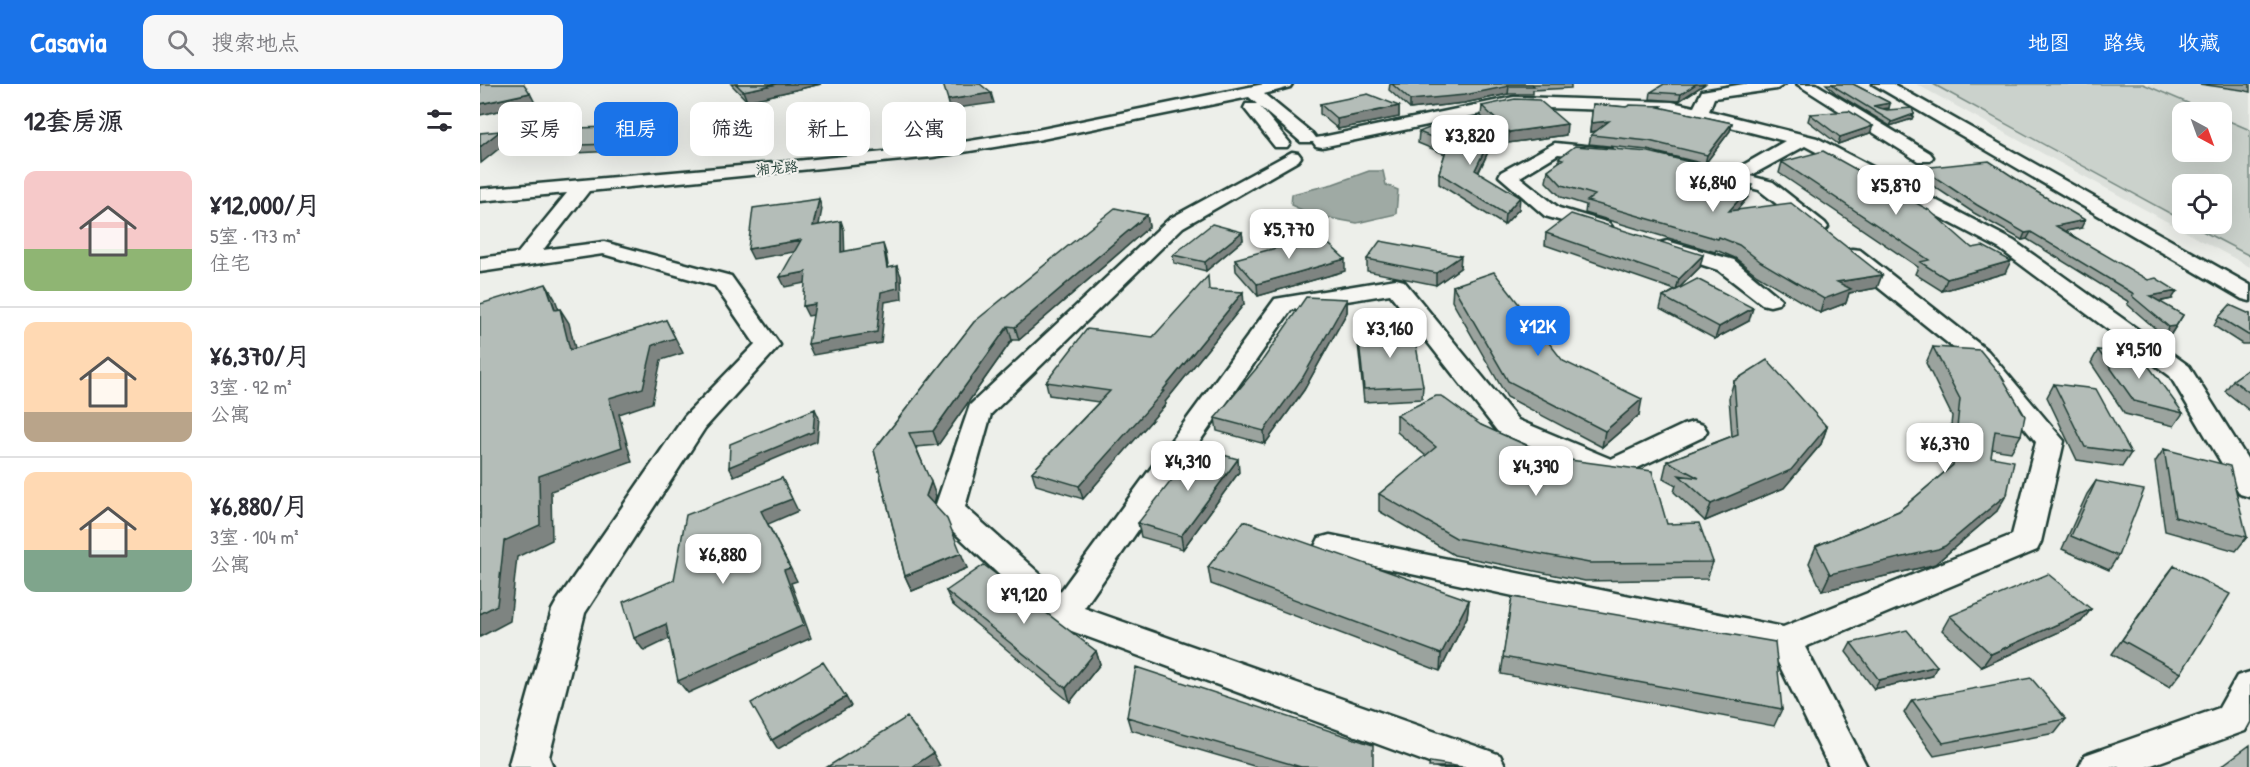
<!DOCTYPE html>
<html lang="zh">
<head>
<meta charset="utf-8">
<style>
	:root { --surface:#fff; --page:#f7f7f7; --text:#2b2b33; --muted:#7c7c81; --line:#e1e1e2; --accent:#1a73e8 }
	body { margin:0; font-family:"Patrick Hand","LXGW WenKai TC",sans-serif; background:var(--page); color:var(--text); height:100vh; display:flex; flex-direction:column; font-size:22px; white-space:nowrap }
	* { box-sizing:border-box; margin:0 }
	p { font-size:20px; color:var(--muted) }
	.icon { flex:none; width:33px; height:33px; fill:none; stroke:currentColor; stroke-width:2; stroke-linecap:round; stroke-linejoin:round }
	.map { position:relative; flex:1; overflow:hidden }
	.details { display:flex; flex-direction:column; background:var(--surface); width:480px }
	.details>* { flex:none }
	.top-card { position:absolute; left:18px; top:18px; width:570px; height:54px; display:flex; gap:12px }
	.needle { width:39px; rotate:139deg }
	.tools { position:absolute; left:1692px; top:18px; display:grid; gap:12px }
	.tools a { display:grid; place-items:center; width:60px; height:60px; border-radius:12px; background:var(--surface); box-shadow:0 6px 24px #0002; font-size:30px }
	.price { position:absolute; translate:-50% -51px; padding:0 14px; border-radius:12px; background:#fff; color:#222; font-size:20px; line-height:39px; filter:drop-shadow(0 2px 3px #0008) }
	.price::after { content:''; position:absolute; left:50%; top:36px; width:18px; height:14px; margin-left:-9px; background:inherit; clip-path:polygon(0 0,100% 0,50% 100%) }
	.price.active { background:var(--accent); color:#fff }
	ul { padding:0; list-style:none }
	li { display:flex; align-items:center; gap:18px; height:150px; padding:0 24px }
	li+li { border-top:2px solid var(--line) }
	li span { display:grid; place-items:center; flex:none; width:168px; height:120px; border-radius:12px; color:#555 }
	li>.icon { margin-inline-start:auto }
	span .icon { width:72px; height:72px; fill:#fffc; stroke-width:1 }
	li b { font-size:26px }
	h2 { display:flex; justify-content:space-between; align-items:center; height:72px; padding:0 24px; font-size:26px }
	.tag { padding:0 21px; border-radius:12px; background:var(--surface); box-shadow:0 6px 24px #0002; font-size:21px; line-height:54px }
	.tag.active { background:var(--accent); color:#fff }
	header { display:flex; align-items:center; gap:36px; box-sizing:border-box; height:84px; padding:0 30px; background:var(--accent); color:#fff }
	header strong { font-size:28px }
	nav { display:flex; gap:33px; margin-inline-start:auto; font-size:21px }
	.search { width:420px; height:54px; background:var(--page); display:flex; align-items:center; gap:15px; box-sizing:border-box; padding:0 21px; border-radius:12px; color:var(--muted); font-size:22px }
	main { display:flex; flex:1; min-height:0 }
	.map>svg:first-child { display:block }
	.built { fill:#dce0db; fill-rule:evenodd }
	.green { fill:#cbd2cc; stroke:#758880; stroke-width:1.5 }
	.water { fill:#9faaa4; stroke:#6c7e77; stroke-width:1.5 }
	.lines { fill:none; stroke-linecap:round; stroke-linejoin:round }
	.minor-casing { stroke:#1f3d34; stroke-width:5 }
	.minor { fill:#f6f6f2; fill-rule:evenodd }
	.wall { fill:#9ba39e; stroke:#1f3d34; stroke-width:1.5 }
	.shaded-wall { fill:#7e8481; stroke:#1f3d34; stroke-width:1.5 }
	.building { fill:#b4bdb8; stroke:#1f3d34; stroke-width:1.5 }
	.labels { text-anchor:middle; stroke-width:4.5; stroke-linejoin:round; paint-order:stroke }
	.far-street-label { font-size:14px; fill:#1f3d34; stroke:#f6f6f2 }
</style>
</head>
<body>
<header>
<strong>Casavia</strong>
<div class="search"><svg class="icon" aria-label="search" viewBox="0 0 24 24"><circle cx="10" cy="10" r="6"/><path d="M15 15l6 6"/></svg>搜索地点</div>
<nav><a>地图</a><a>路线</a><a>收藏</a></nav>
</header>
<main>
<section class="details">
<h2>12套房源<svg class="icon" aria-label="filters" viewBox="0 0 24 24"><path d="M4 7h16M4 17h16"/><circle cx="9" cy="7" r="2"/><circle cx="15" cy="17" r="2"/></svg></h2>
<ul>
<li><span style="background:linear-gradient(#f6c9c9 65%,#8fb573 0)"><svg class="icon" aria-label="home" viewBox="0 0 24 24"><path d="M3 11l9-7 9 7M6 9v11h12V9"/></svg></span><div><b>¥12,000/月</b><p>5室 · 173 m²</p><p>住宅</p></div></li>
<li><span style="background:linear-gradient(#ffd9b3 75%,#b9a48a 0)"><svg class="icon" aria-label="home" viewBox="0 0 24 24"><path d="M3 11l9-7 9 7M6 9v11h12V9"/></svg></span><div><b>¥6,370/月</b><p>3室 · 92 m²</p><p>公寓</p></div></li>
<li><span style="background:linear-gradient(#ffd9b3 65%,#7fa58c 0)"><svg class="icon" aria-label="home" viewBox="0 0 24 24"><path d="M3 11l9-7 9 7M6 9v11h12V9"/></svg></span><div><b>¥6,880/月</b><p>3室 · 104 m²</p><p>公寓</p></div></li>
</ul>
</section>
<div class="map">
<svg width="1770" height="683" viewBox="0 0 1770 683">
	<rect width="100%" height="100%" fill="#edefea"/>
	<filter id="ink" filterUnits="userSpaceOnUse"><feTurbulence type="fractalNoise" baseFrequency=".0167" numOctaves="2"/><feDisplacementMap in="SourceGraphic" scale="12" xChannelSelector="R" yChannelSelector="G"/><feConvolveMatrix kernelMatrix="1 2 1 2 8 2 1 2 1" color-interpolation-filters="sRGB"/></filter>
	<g filter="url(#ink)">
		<path class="built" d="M1436,0h334v183zM1702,28h40v40h-40zM1702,100h40v40h-40z"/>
		<path class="green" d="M1453,0h210l66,28h-27v40h40v-34l28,12v126l-61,-32h33v-40h-40v36z"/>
		<path class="water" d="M889,87h14l3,14 12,5 -2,24 -39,9 -44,-8 -22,-10 1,-11 41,-10z"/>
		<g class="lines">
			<g class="minor-casing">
				<path id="minor" d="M784,0h28l-2,3 -26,7 49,40 3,4 -3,4h-12l-41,-35 30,36 -3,4h-12l-31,-39 2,-4h11l-8,-7 -212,43 -104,17 -344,34 -46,59 61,-8 127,34 49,69 -75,83 -120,185 -36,144 4,10h-43l-1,-3 43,-154 5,-9 128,-185 70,-72 -40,-58 -112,-32 -123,18v-14l38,-5 49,-60 -87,8v-12l306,-27 147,-15 104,-17z
					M1264,0h41l-8,5 -63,9 -5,13 108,27 197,103 175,125 61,97v34l-10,-3 -70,-118 -170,-127 -195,-103 -55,30 23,6 52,41 3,4 -3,4 -7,2 -7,-2 -52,-41 -104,-26 -3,-4 3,-4 6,-1 70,17 54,-31 -113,-29 -158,-5 -192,40 -6,-1 -3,-4 3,-4 6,-1 192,-40 158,5 22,5 8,-16z
					M1317,0h19l114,69 3,4 -3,4h-12z
					M1393,0h20l357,201v16l-8,-2z
					M1075,59l50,5 6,1 3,4 -3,4 -6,1 -47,-4 -38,23 39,31 50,15 3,4 -3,4 -7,2 -57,-17 -46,-40 2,-4z
					M812,68l6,1 3,4 -3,4 -115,66 -192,187 -26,93 95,85 215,-293 121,-20 8,2 114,139 93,39 72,-34 10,-3 10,3 4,6 -4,6 -91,43 -114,-48 -108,-138 -99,16 -207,298 403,142 13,5 6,12h-66l-390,-144 -112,-106 -4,-7 36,-105 199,-186z
					M1187,157l67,19 47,39 -3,5 -8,2 -8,-2 -44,-34 -58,-19 -4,-4 4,-4z
					M1372,165l8,1 128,101 76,90 -23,101 -4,8 -232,97 62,120h-38l-56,-115 -454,-98 -4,-8 4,-8 11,-3 453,92 229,-92 24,-93 -66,-81 -126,-101 -3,-5 3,-5z
					M1770,588v50l-5,9 -99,36h-67l6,-12 134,-47 18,-32z"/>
			</g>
			<use href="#minor" class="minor"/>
		</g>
		<path class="wall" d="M251,0h90l-74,17z
			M910,0h181v4l-38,2v4h-25l-44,9 -54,6 -21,-19z
			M1225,0l-26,17 -29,-2 1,-7z
			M1346,0h27l37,19 -1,5 -6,1 31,5 -2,5 -22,7 -53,-32z
			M1719,0h51v8l-8,-2z
			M840,20l79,2v11l-61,12 -18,-15z
			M1113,20l33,3 36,-1 -1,2 71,15 -2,8 -25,33 -58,-14 -58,-6 2,-9 6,-4 -7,1z
			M1002,22l84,29 -58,8 -27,-27z
			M1330,30l60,19 -32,11 -30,-23z
			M133,43l4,7 -2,17 -60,3 -4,-8z
			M939,48l70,9 -1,11 -9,20 40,37 -15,16 -65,-41v-11l6,-19 -27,-11z
			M1079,74l138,13 51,26 -11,13 140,78 -28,5 -3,10 -26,10 -63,-38 -22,-17 -19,-8 -1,2 -130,-39 1,-8 -25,-8 -15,-15 2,-12 11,-8z
			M1302,78l190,86 33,25 -63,18 -27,-17 3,-7 -139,-94z
			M1441,84l160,60 -16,3 107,68 -13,3 24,13 -12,19 -7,2 -37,-32 2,-2 -102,-63 -5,1 -48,-27 -56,-37z
			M667,131l2,12 -130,113h-7l-74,105 -22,2 20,49 -2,9 33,63 -55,23 -7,-15 -31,-126 100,-128z
			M762,148l1,8 -37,31 -32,-8 -1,-8z
			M1066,149l154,34 -22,22 71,32 -34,18 -55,-30 3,-12 12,-7 -130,-45z
			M755,175l110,12 -87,25 -22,-25z
			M887,175l93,9 -24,17 -69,-14z
			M973,202l110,75 76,54 -37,32 -95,-50 -55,-96z
			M730,206l34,14 -79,98 1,2 -83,95 -47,-14 -4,-13 67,-70 -50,-7 -3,-13 107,-45z
			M867,215v13l-43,78 -39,54 -48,-13 -2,-13z
			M1770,230v28l-2,2h-6l-28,-18 5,-9z
			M878,247l65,55 -1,13 -58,3 -6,-59z
			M1453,263l88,88 -10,17 -19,-3 -1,8 6,54 -62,53 -7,2 -106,25 -13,-28 7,-17 83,-35 47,-40 6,-55 -26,-53z
			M1618,266l85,63 -9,13 -49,-12 -34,-51z
			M1770,284v43l-25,-20 8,-11z
			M1254,297l93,46 -6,17 -37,44 -79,33 -31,-29 2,-7 -13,-7 4,-17 65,-25 -3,-38z
			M1574,300l77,69 -9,14 -45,-7 -30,-63z
			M917,331l84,10 186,99 46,38 -6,17 -122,2 -131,-26 -75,-44v-17l47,-38 -29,-24z
			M1684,365l83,88 -11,14 -71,-20 -10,-69z
			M759,388l-56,77 -42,-12 -3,-14z
			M1616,397l22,75 -9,14 -47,-21 25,-55z
			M1694,482l7,107 -11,14 -58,-33 51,-74z
			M728,483l261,33 -2,17 -27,54 -229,-87z
			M466,507l150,60 4,13 -30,38 -118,-98z
			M1032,513l270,112 -8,17 -273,-52z
			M1611,525l-10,13 -99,45 -40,-37 8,-14z
			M1371,559l81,33 -58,13 -28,-37z
			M1432,616l154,19 -11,14 -121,23 -30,-43z
			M647,633l246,50h-116l-126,-37z"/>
		<path class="shaded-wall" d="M297,0h44l-74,17 -4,-10z
			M1216,0h9l-26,17 2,-7z
			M1029,2l-1,8 -44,9 -54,6v-9z
			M50,9l5,10 -55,12v-11z
			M511,9l3,10 -44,6 -2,-9z
			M1410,19l-1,5 -16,2v-4z
			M919,22v11l-61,12 -1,-10z
			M1434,30l-2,5 -22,7 2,-4z
			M1129,37l-1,8 -18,3 1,-9z
			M1252,39l-2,8 -25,33 2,-9z
			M1087,40l-1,11 -58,8 1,-11z
			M1393,42l-3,7 -32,11 2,-7z
			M133,43l4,7 -2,17 -4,-7z
			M20,47l7,11 -26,21 -1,-16z
			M1009,57l-1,11 -14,29 1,-11z
			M1272,101l-4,12 -23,27 4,-13z
			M1040,113l-1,12 -15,16 1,-11z
			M339,115l3,10 -5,26 -4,-9z
			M667,131l2,12 -130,113 -4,-13z
			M1605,136l-4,8 -29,6 4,-8z
			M361,137l3,9 1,32 -4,-10z
			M762,148l1,8 -37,31 -1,-9z
			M1551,148l-4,7 -5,1 3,-7z
			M321,156l4,10 -52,9 -5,-10z
			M403,160l3,9 4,25 -3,-10z
			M1223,171l-3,12 -24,24 3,-12z
			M981,172l-1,12 -24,17v-12z
			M865,175v12l-87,25 -1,-12z
			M1531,177l-6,12 -63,18 5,-12z
			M417,182l4,10 1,23 -17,3 -4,41 -68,12 -5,-11 73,-52z
			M326,188l4,10 -25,5 -5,-10z
			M1402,191l-5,13 -28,5 -3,10 -26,10 4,-14 13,-17z
			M66,200l9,15 8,22 -3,-12 9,14 10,42 -9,-15z
			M1697,207l-5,8 -27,5 5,-8z
			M763,208l1,12 -79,98 1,2 -83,95 -4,-13 83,-95z
			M867,215v13l-43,78 -39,54 -1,-13z
			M335,220l5,10 -12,2 -5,-10z
			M1273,224l-4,13 -34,18 4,-12z
			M1703,231l-12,19 -7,2 5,-9z
			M186,236l17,33 -22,7 -9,43 -33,11 13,48 -81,29 1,49 -35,17 -7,64 -30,16v-23l24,-73 35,-65 70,-78 44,-53z
			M528,242l4,14 -74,105 -5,-14z
			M1162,315l-3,16 -37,32 3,-16z
			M335,325l4,9 -2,23 -83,35 -5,-9z
			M1347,343l-6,17 -37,44 -79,33 6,-17z
			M758,375l1,13 -56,77 -2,-13z
			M302,394l16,33 -30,13 29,57 -6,2 20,55 -123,55 -10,-12 83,-170z
			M451,398l5,14 -4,15 -6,-15z
			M1527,410l-10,17 -62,53 -7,2 -106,25 8,-17z
			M481,469l6,15 -55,23 -7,-15z
			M989,516l-2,17 -27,54 1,-17z
			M1611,525l-10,13 -99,45 9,-13z
			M186,540l9,12 -31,15 -10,-13z
			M616,567l4,13 -30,38 -4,-14z
			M1457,582l-5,10 -58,13 5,-9z
			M366,613l5,9 -73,43 -6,-9z
			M453,669l7,13 -1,1h-27z"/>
		<path class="building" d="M0,0h44l6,9 -50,11z
			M256,0h41l-34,7z
			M463,0h37l11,9 -43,7z
			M912,0h140l2,2h-25l-44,9 -55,5z
			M1184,0h32l-15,10 -30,-2z
			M1352,0h21l37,19 -17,3 14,4 25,-2 2,6 -22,8 -54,-33z
			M888,10l31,12 -62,13 -17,-15z
			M1035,15l24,1 28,24 -58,8 -27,-26z
			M1113,20l33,3 4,-2 32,1 -3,1 73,16 -25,32 -58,-14 -58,-6 18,-14 -18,2z
			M1369,27l24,15 -33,11 -30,-23z
			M962,39l47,18 -14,29 45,27 -15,17 -66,-41 9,-29 -29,-12z
			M133,43l-2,17 -60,2 23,-18z
			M20,47l-20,16v-14z
			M1095,62l74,6 49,12 -4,6 58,15 -23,26 62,-8 91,72 -45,7 14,7 -27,10 -63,-37 -22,-17 -20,-8 -1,2 -131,-38 8,-6 -33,-10 -14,-15 15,-11 -4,-1z
			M1343,67l106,59 43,38 11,-2 28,15 -64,18 -27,-17 9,-2 -147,-98z
			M1509,77l41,27 55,32 -29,6 92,54 8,-2 21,13 -27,5 33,19 -7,11 -7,1 -37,-31 2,-2 -103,-62 -6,1 -48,-28 -56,-37z
			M339,115l-6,27 28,-5v31l42,-8 4,24 10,-2 1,22 -17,4 -4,40 -69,12 7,-40 -12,2 3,-34 -26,5 21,-37 -53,9 5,-41z
			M635,124l32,7 -132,112 -7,-1 -75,105 -24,2 22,49 -5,14 21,23 14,34 -56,23 -31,-126 100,-128z
			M1091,130l132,41 -24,24 -133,-46z
			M732,140l30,8 -37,30 -32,-7z
			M840,152l25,23 -88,25 -22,-25z
			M900,157l81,15 -25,17 -69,-14z
			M1014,188l69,89 79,38 -37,32 -97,-50 -55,-95z
			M728,192l1,14 34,2 -81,99h2l-85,95 -47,-14 78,-81 -64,-9 41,-53 66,8z
			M1217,195l56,29 -34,19 -56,-30z
			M66,200l9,26 5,-1 10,41 96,-30 9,18 -22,7 -10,43 -34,10 13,49 -83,29 1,49 -36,16 -7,64 -17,9v-310z
			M826,213l41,2 -44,78 -39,54 -49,-13 45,-54z
			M1750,221l20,9v21h-2l-29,-18z
			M933,244l10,58 -59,3 -6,-58z
			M1453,263l47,3 22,27 23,39 -4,19 -26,-4 -4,26 23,4 -7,33 -62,52 -7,3 -108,25 -14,-28 83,-35 54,-46 7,-66z
			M1618,266l41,3 44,60 -49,-12z
			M1287,276l60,67 -36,43 -80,34 -32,-29 20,3 -32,-17 71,-27 -4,-53z
			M1770,284v25l-17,-13z
			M1574,300l42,5 35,64 -46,-6z
			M956,312h5l40,29 74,33 97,13 15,53 32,-1 14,39 -124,1 -133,-25 -77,-44 57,-47 -39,-32z
			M335,325l-2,23 -84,35 1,-23z
			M717,364l41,11 -57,77 -43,-13z
			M1684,365l66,17 17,71 -72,-20z
			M302,394l10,21 -31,12 29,57 -6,2 20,55 -126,56 -12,-57 -32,14 -11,-36 51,-22 12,-65z
			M1616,397l48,9 -26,66 -47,-20z
			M764,437l225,79 -28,54 -233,-87z
			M504,481l112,86 -30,37 -120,-97z
			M1694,482l56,28 -49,79 -59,-33z
			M1568,490l43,35 -100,45 -41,-38z
			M1032,513l263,45 7,67 -279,-52z
			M1427,546l30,36 -58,14 -28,-37z
			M343,578l23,35 -74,43 -21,-37z
			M656,583l237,78v22h-72l-174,-50z
			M1551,594l35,41 -123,24 -31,-43z
			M427,633l26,36 -21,14h-85z
			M1770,661v22h-30z
			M950,678l32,5h-33z"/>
	</g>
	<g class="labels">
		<g class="far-street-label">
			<text transform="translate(297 84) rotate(-5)" y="5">湘龙路</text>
		</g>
	</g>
</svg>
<div class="tools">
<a><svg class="needle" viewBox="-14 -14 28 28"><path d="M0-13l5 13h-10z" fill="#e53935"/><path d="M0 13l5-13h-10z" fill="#7c7c81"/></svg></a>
<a><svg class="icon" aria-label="locate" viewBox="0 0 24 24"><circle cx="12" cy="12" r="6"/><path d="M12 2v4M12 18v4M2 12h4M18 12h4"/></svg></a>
</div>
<b class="price" style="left:990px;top:82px">¥3,820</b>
<b class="price" style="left:1233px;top:129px">¥6,840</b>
<b class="price" style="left:1416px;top:132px">¥5,870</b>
<b class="price" style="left:809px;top:176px">¥5,770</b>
<b class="price active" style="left:1058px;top:273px">¥12K</b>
<b class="price" style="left:910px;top:275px">¥3,160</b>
<b class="price" style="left:1659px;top:296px">¥9,510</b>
<b class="price" style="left:1465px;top:390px">¥6,370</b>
<b class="price" style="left:708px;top:408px">¥4,310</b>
<b class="price" style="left:1056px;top:413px">¥4,390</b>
<b class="price" style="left:243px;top:501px">¥6,880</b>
<b class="price" style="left:544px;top:541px">¥9,120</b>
<div class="top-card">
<a class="tag">买房</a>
<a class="tag active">租房</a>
<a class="tag">筛选</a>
<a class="tag">新上</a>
<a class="tag">公寓</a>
</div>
</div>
</main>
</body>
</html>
